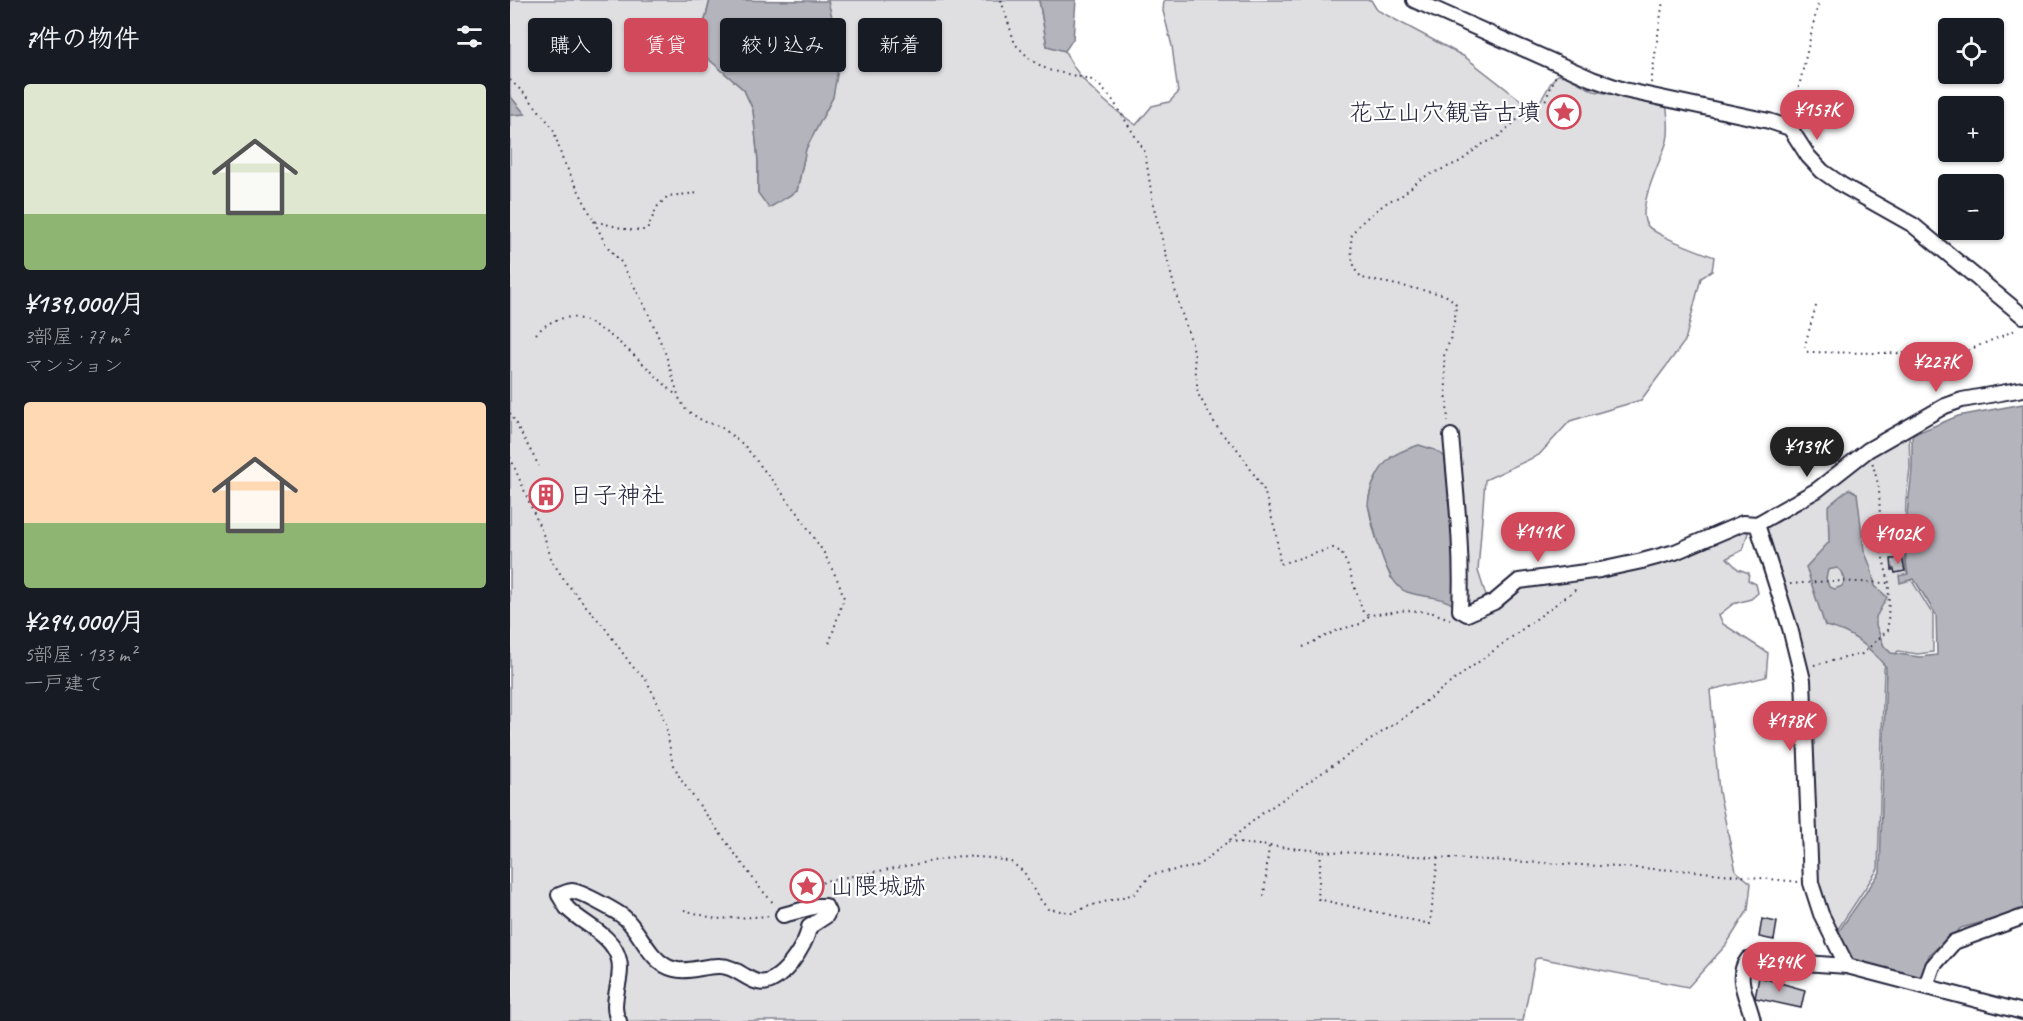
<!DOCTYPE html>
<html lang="ja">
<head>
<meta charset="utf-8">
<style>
	:root { --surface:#171b24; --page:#20242c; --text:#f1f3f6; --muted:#9ea1a6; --accent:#d1495b }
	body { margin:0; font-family:Caveat,"Klee One",sans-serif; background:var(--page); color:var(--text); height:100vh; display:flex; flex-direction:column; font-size:22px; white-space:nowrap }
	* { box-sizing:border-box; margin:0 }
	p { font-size:20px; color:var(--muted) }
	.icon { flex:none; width:33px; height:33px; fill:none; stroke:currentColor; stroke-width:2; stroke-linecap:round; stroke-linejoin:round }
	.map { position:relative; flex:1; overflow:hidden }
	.side { display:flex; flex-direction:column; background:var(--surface); width:510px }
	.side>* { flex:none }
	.hud { position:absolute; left:18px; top:18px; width:570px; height:54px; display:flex; gap:12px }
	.fabs { position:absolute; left:1428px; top:18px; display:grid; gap:12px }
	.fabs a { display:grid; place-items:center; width:66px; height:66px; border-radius:6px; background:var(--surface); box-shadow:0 2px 4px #0004; font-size:30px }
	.price { position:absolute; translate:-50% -51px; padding:0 14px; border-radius:21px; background:var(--accent); color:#fff; font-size:20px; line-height:39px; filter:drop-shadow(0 2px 3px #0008) }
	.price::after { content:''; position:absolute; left:50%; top:36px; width:18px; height:14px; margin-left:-9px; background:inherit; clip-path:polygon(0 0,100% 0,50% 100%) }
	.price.current { background:#222; color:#fff }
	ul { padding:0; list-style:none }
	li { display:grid; align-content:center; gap:12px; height:318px; padding:0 24px }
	li span { display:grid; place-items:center; height:186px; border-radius:6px; color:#555 }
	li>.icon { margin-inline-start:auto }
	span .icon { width:108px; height:108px; fill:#fffc; stroke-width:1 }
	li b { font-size:26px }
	h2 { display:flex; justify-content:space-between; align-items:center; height:72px; padding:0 24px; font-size:26px }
	.pill { padding:0 21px; border-radius:6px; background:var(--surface); box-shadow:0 2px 4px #0004; font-size:21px; line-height:54px }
	.pill.current { background:var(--accent); color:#fff }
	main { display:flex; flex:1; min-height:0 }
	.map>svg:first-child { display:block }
	.green { fill:#dfdfe2; stroke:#80808e; stroke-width:1.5; fill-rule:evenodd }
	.water { fill:#b4b4bc; stroke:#7a7a88; stroke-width:1.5; fill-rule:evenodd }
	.building { fill:#c8c8cf; stroke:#22223b; stroke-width:1.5 }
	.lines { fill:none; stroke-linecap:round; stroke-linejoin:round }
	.minor-casing { stroke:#22223b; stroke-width:18 }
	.path { stroke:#22223b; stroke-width:2; stroke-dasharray:1.5 4.5; stroke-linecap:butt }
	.minor { stroke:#fff; stroke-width:14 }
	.labels { text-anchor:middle; stroke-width:4.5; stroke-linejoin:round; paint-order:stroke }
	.poi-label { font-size:24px; fill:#22223b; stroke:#fff; text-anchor:start }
</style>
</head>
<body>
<main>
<section class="side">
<h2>7件の物件<svg class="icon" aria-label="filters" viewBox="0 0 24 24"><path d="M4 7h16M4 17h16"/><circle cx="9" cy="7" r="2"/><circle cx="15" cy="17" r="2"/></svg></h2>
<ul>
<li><span style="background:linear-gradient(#dfe7d0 70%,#8fb573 0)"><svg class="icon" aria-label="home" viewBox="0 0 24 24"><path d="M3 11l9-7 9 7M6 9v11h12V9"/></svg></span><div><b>¥139,000/月</b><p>3部屋 · 77 m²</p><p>マンション</p></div></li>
<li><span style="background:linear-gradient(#ffd9b3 65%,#8fb573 0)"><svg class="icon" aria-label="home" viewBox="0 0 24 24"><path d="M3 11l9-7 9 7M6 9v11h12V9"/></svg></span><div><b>¥294,000/月</b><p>5部屋 · 133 m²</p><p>一戸建て</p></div></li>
</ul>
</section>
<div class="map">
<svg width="1513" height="1021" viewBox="0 0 1513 1021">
	<rect width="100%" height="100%" fill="#fff"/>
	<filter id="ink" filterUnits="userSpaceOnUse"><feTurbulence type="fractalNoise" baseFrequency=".0167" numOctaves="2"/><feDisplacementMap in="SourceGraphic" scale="12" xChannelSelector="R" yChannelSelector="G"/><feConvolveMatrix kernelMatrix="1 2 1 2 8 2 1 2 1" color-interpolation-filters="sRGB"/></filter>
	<g filter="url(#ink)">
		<path class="green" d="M0,0h200l-9,36 3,18 40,36 9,20 5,51v31l39,-1 9,-42 27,-52 -5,-97h211l8,46 18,5c12,29 45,56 71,74l16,-19 17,-4 9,-9 -6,-47 -9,-35 1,-11h207l6,10 88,47 62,48 8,1c11,-9 12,-21 22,-31l9,1 28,15 72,13c2,12 4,25 1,37 -5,17 -32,69 -20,84 8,11 53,26 67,32l-2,14 -11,7 -16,63 -44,59 -71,21 -31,34 -54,25 -7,91 12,37 31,-22 224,-57 3,4 -5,17 -16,8 11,11 11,4 -1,7 8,4 2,9 -7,6 -18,5 -14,11 4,9 45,29 -2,24 -56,13 9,102 17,79 15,12 -3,27 -22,35 -38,42 -149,-29 -4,1 -12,62h-1013v-906l15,-1 -15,-18zM881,457l64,149 -7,-6 -57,-22c-7,-16 -25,-64 -22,-80 2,-16 13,-29 22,-41z
			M1399,433l1,35 -4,32 -2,55 2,16 27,44v37l-15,2 -20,-3 -14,17 -6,201 -40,60 -3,2 -19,-40 -7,-152 -45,-211 100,-69z"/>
		<path class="water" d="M200,0l118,1 13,52 -8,44 -27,52 -9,42 -28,17 -11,-15v-32l-5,-51 -4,-9 -5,-11 -40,-35 -3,-19z
			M529,0h37l-3,39 -8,12 -18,-5z
			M0,96l15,18 -15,1z
			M1513,404v507l-62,17 -32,27 -8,25 -68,-18 -14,-31 41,-59 6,-205c-17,-20 -34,-36 -61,-41l-19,-59 23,-25 -1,-36 21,-17 8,4 7,57 7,18 4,18 12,11 -11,20v8l8,21 7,7 29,4 17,-2 -1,-40 -22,-36 -14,4 -1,-7 9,-2c-7,-34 1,-70 4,-105 0,-11 0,-23 0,-34l46,-19zM1327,568l5,4 3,8 -3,6 -7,3 -6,-2 -3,-9 2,-8z
			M909,445l16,5 13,9 9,122 -1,26c-14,-12 -32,-9 -49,-15 -23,-8 -33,-66 -39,-87 1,-16 11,-39 24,-48 7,-6 19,-9 27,-12z"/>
		<path class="building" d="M37,486l7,13 -10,5 -7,-12z
			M1392,558l3,13 -10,2 -1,-4 -2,1 -1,-11z
			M1252,919l15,3 -3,18 -15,-3z
			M1249,977l46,13 -4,18 -46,-10z"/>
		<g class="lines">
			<g class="minor-casing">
				<path id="minor" d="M904,0l178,79 32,11 145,31 21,7 18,28 14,15 20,14 71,40 110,91
					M941,436c5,58 12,115 9,174l7,4 27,-12 25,-21 81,-11 42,-9 33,-9 68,-29 14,1 60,-34 51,-40 77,-44 17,-6 61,-11
					M1247,524l33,104 13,52 8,203 10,31 26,52
					M1416,986l7,-20 21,-24 69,-25
					M109,1021c-11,-17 5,-42 0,-61 -6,-26 -36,-35 -52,-52 -3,-4 -5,-9 -8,-13 4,-1 9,-4 13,-4 8,0 46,21 53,27 15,14 23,38 41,48 18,10 36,-1 54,0 15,0 25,13 38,16 21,6 49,-37 51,-55l17,-11 2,-4 -3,-6h-8l-34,9
					M1243,1021c-4,-21 -20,-43 -5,-62l99,7 176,46"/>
			</g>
			<path class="path" d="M491,0l14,44 16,16 17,10 42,9 8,5 14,15 33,53 8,52 26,101 14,41 5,48 22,38 19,19 25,39 12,43 4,31 53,-16 8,4 6,12 16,48 7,3
				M0,80l17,16 26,32 9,30 32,63 35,9h18l10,-23 11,-11 31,-3
				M1141,83l12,-83
				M1282,117l27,-117
				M84,221l12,24 15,17 26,48 19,45 13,43 7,12 17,11 18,6 23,18 54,68 26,40 15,30 5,15 -16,49
				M1306,306l-11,39v5l3,2 142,2 14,-2 54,-23
				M26,334c10,-11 25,-19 41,-16 31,7 76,56 100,78
				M0,413l29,53
				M938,422l-4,-69 6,-12 5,-24 1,-13 -7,-7 -7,-3 -80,-16 -6,-7 -4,-12 -1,-22 5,-9 14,-13 19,-14 12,-5 21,-18 39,-17 20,-16 17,-8 20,-18 27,-18 11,-26
				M0,457l35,82 7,22 15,23 38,44 27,38 14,14 9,17 11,27 6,37 9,19 79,108 15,17
				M1280,584l40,-3 59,2
				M793,647l35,-17 22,-6 10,-9 37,-5 23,2 20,7
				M1304,665l48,-11 26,-24 1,-47 -8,-33 -2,-62 -7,-27
				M718,842l93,9 372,20 106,11
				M811,851l-3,48 112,25 8,-67
				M292,896l23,-15 135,-25 32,2 19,4 13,10 12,22 12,15 24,4 17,-7 45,-12 18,-20 42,-7 9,-5 61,-50 142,-96 173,-129
				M754,896l5,-50
				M174,910l32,9 55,-3"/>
			<use href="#minor" class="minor"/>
		</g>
	</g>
	<defs>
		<g id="sight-ring" transform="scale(1.725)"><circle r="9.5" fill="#fff" stroke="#d1495b" stroke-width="1.5"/><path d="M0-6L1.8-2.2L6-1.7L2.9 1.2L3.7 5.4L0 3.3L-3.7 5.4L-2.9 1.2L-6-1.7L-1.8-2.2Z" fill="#d1495b"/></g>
		<g id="building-ring" transform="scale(1.725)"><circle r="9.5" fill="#fff" stroke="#d1495b" stroke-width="1.5"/><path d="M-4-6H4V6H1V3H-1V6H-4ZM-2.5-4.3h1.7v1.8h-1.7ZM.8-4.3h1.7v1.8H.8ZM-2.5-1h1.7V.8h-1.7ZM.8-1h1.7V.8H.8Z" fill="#d1495b"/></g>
	</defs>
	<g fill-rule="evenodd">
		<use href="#sight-ring" x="1054" y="112"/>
		<use href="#building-ring" x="36" y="495"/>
		<use href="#sight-ring" x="297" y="886"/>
	</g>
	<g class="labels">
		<g class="poi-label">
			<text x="1031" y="120" text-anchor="end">花立山穴観音古墳</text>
			<text x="59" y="503">日子神社</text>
			<text x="320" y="894">山隈城跡</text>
		</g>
	</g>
</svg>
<div class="fabs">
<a><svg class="icon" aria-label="locate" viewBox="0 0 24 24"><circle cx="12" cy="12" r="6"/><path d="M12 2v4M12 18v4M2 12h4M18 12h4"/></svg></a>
<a>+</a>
<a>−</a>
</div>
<b class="price" style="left:1307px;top:141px">¥157K</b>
<b class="price" style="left:1426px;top:393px">¥227K</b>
<b class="price current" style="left:1297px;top:478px">¥139K</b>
<b class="price" style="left:1028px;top:563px">¥141K</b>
<b class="price" style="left:1388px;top:565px">¥102K</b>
<b class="price" style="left:1280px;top:752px">¥178K</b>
<b class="price" style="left:1269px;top:993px">¥294K</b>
<div class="hud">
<a class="pill">購入</a>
<a class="pill current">賃貸</a>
<a class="pill">絞り込み</a>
<a class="pill">新着</a>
</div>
</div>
</main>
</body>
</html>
